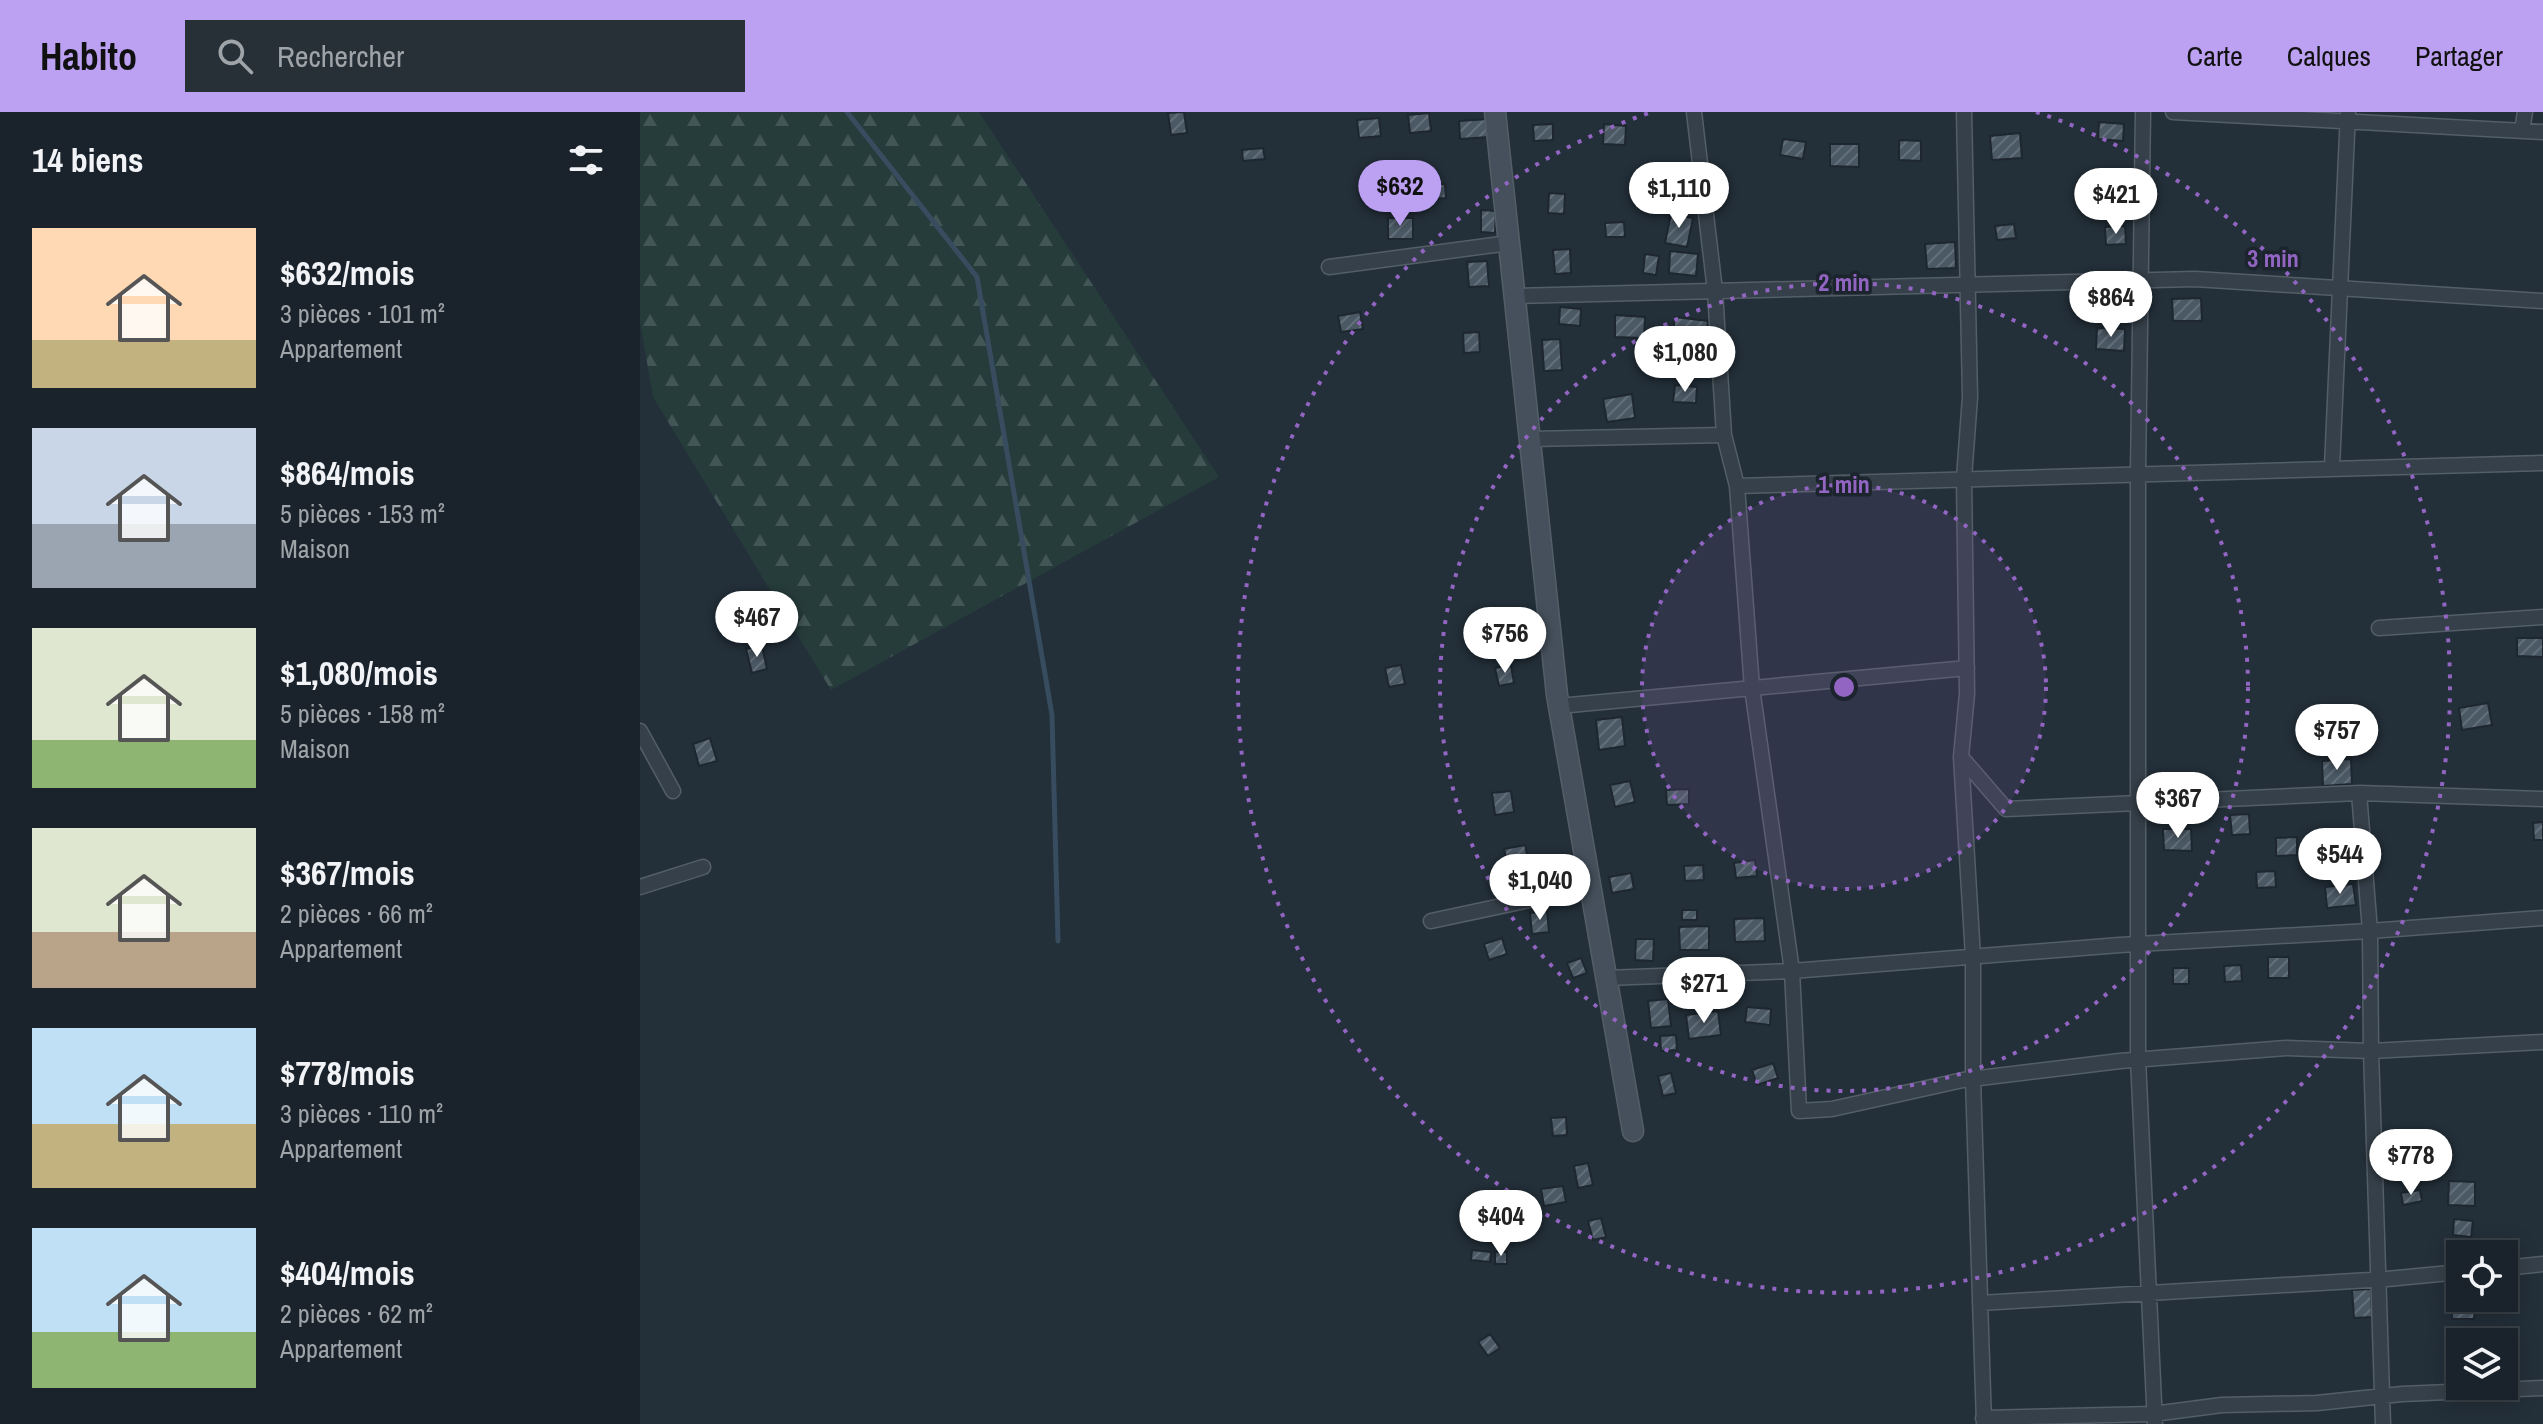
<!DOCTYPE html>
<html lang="fr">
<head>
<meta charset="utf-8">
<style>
	:root { --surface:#1a232b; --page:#272f37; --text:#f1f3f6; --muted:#9fa4a9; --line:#384047; --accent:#bca0f2 }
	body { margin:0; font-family:"Archivo Narrow",sans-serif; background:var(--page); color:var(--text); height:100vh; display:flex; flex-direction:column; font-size:30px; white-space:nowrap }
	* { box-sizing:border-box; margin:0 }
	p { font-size:26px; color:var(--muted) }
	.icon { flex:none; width:44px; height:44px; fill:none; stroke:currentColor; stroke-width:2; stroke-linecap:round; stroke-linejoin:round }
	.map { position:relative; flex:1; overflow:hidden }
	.sheet { display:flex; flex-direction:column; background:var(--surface); width:640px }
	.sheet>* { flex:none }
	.fabs { position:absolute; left:1806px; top:1128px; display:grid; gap:16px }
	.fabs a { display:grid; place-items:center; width:72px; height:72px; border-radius:0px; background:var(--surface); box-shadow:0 4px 20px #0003,0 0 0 2px var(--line); font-size:40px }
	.price { position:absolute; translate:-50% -68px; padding:0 18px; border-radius:28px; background:#fff; color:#222; font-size:26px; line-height:52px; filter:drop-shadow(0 2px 4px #0008) }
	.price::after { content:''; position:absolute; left:50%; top:48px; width:24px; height:18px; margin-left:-12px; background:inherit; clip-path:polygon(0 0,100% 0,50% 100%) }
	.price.on { background:var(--accent); color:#111 }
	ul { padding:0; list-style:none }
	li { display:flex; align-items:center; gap:24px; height:200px; padding:0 32px }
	li span { display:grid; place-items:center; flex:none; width:224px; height:160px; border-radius:0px; color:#555 }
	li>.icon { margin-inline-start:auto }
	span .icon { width:96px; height:96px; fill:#fffc; stroke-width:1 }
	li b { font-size:34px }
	h2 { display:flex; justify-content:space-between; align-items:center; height:96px; padding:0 32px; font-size:34px }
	header { display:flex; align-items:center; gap:48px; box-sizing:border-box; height:112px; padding:0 40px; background:var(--accent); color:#111 }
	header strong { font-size:38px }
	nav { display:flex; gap:44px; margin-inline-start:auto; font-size:28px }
	.search { width:560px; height:72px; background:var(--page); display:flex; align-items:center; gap:20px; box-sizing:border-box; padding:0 28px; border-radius:0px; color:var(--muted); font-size:30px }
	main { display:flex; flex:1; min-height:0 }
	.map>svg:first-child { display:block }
	.forest { fill:url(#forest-firs) }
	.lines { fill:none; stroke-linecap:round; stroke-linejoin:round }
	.stream { stroke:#374d5f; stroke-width:5 }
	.building { fill:url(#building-hatch); stroke:#1e2730; stroke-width:2 }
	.street-casing { stroke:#545e67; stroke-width:17 }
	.secondary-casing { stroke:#545e67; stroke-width:23 }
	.street { stroke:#36404a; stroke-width:14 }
	.secondary { stroke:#45505c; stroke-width:20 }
	.ring { fill:none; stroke:#9165c1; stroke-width:4; stroke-dasharray:4 8 }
	.centre { fill:#9165c1; stroke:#1c252e; stroke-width:4 }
	.ring-label { font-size:24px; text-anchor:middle; font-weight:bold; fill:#9165c1; stroke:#1c252e; stroke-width:7; stroke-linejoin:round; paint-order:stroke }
</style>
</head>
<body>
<header>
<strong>Habito</strong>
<div class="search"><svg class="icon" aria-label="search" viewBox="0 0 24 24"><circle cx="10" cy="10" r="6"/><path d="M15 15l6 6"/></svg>Rechercher</div>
<nav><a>Carte</a><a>Calques</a><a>Partager</a></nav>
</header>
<main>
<section class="sheet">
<h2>14 biens<svg class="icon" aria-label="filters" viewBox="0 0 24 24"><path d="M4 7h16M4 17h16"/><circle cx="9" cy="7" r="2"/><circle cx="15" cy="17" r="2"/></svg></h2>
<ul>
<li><span style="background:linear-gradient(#ffd9b3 70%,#c2b280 0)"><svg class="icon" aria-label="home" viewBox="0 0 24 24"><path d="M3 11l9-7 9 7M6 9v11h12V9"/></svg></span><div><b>$632/mois</b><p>3 pièces · 101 m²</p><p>Appartement</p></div></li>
<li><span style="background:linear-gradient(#c9d6e8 60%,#9aa5b1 0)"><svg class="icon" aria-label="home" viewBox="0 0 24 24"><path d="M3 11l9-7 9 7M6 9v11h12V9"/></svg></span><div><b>$864/mois</b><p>5 pièces · 153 m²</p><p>Maison</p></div></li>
<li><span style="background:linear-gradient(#dfe7d0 70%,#8fb573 0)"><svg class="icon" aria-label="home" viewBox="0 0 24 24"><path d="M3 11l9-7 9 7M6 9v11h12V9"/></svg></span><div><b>$1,080/mois</b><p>5 pièces · 158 m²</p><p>Maison</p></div></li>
<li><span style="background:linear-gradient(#dfe7d0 65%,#b9a48a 0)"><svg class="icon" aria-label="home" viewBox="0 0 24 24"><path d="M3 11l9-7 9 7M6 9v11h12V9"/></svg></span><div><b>$367/mois</b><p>2 pièces · 66 m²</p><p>Appartement</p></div></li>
<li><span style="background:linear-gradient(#bfe0f5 60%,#c2b280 0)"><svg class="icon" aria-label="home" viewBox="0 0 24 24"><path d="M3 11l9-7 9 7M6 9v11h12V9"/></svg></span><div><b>$778/mois</b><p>3 pièces · 110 m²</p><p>Appartement</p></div></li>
<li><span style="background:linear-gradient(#bfe0f5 65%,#8fb573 0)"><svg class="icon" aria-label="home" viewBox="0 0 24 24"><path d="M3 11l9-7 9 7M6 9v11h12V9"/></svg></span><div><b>$404/mois</b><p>2 pièces · 62 m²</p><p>Appartement</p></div></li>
</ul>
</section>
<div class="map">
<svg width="1903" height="1312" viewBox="0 0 1903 1312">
	<defs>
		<pattern id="forest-firs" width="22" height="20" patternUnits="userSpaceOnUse" patternTransform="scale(2)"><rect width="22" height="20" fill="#263c3b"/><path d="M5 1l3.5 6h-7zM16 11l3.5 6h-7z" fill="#435656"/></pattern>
		<pattern id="building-hatch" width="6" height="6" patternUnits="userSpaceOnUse" patternTransform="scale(2)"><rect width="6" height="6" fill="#4b5965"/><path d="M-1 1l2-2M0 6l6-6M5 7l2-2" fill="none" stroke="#636f7a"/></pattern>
	</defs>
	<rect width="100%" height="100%" fill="#232f39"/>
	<path class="forest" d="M0,0h339l240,365 -388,213 -178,-293 -13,-75z"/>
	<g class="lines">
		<path class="stream" d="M207,0l130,165 75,438 6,226"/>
	</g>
	<path class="building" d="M544,0l3,21 -16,2 -3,-22z
		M789,1l2,18 -21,2 -2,-18z
		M739,6l2,18 -22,2 -2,-18z
		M848,7l1,18 -29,2 -1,-18z
		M1459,10l25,2 -1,17 -25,-2z
		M913,12v16l-19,1 -1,-16z
		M964,12l22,2 -1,19 -22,-1z
		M1380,21l2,25 -30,2 -2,-24z
		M1143,27l23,3 -3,17 -23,-4z
		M1259,28l22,1v20l-22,-1z
		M1190,32h29v23l-29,-1z
		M623,36l2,11 -22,2 -1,-11z
		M805,72l1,14 -24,1 -1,-14z
		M909,81l16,1 -1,20 -16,-1z
		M841,98l15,1 -1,22 -14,-1z
		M1031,102l22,4 -6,29 -22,-4z
		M748,106h25v21h-25z
		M984,110l1,15h-19l-1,-14z
		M1374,112l2,14 -19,2 -2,-14z
		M1485,114l1,18 -20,1 -1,-18z
		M1315,130l1,26 -29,1 -2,-25z
		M930,137l1,24 -16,1 -2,-24z
		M1030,139l28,3 -2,22 -27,-3z
		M1005,142l14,2 -3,19 -13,-2z
		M847,149l2,25 -20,1 -2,-25z
		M1561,186l1,23h-29l-1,-22z
		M920,195l21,2 -1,17 -21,-2z
		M720,200l3,17 -22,3 -3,-16z
		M975,203l30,2 -1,21 -29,-1z
		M1035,205l33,4 -2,24 -34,-3z
		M1457,216l28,1 -1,22 -28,-2z
		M839,220l1,20 -16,1 -1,-20z
		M920,227l2,31 -18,1 -2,-31z
		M1035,273l22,2 -1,16 -23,-1z
		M992,282l3,24 -28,4 -4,-23z
		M1877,526h26v19l-26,-1z
		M122,534l5,23 -15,4 -6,-24z
		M761,553l4,19 -16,3 -4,-19z
		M871,553l3,18 -15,3 -4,-18z
		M1848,591l4,22 -30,5 -3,-22z
		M982,605l3,29 -26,4 -3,-30z
		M70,626l7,23 -18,5 -6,-22z
		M1711,647l1,25 -29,2 -1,-25z
		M990,669l5,21 -20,5 -5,-22z
		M1049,677v15l-22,1 -1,-15z
		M871,679l3,21 -19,3 -3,-22z
		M1609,702l1,20 -18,1 -2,-20z
		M1903,710v18h-9l-1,-17z
		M1523,717h28l1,22 -28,-1z
		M1657,725v18l-21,1v-18z
		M1708,730l1,12 -20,2 -2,-12z
		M885,733l5,22 -21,4 -5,-22z
		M1115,748l2,16 -21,2 -2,-15z
		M1063,753l1,15 -19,1 -1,-15z
		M1635,759l1,16 -19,1 -1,-16z
		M991,761l3,16 -22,4 -3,-16z
		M1713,772l3,21 -29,3 -2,-21z
		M1042,798h15v10h-15z
		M907,799l2,21 -17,2 -2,-21z
		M1124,806l1,23 -30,1 -1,-23z
		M1069,814v24h-29l-1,-23z
		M862,826l5,16 -18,6 -5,-16z
		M996,827h18l-1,22 -18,-1z
		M1628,845h21v21h-21z
		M941,846l6,15 -14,5 -6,-15z
		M1601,853l1,16 -17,1 -1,-16z
		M1533,856h16v16h-16z
		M1028,887l3,27 -20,2 -3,-27z
		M1107,895l24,2 -1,16 -25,-3z
		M1078,899l3,24 -32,4 -3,-24z
		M1036,923l1,15 -16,1 -1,-15z
		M1133,951l5,15 -21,7 -5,-15z
		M1031,961l5,20 -13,3 -5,-20z
		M926,1005l1,18 -14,1 -2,-18z
		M948,1051l5,22 -15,3 -4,-22z
		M1809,1069l26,1v24l-27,-1z
		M923,1074l3,16 -22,4 -3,-17z
		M1780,1078l2,11 -19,4 -2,-12z
		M961,1106l5,19 -13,3 -5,-19z
		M1814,1107l19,2 -2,16 -18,-2z
		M832,1138l19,2 -1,10 -19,-2z
		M855,1140h12v12h-12z
		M1731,1177l1,28 -18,1 -2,-28z
		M1812,1193l23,1 -1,13h-22z
		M850,1222l10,14 -12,8 -10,-14z"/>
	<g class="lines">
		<g class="street-casing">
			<path id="street" d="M1324,0l6,285 -6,81 3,216 -6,63 12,200v122l11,345
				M1503,0l-5,361v586l17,365
				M1533,0l370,20
				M1882,19l3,-19
				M689,155l180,-24
				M875,184l680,-17 348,22
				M890,327l194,-4
				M1692,355l16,-355
				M1097,374l806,-23
				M1739,516l164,-11
				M919,594l408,-38
				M0,619l33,60
				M1321,645l45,52 353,-16 184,6
				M1719,681l11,138 1,120 12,373
				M0,775l63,-20
				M1903,806l-173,13 -250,14 -328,26 7,140 33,-2 131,-29 157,-19 166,-13 85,3 172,-9
				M791,809l159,-34
				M966,866l186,-7 -40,-283 -15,-202 -13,-51 -9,-144 -21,-179
				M1864,1156l39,-4
				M1340,1191l407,-24 73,-7
				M1343,1306l170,-4 69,-9 95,-2 85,-9 141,-6"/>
		</g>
		<g class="secondary-casing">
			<path id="secondary" d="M855,0l62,583 76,436"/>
		</g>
		<use href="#street" class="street"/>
		<use href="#secondary" class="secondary"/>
	</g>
	<circle cx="1204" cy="575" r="202" fill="#9165c1" fill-opacity=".12"/>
	<g class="ring">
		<circle cx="1204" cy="575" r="202"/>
		<circle cx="1204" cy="575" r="404"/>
		<path d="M1396 0A606 606 0 1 1 1012 0"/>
	</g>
	<circle cx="1204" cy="575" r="12" class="centre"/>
	<g class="ring-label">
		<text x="1633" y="155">3 min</text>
		<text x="1204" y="179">2 min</text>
		<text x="1204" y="381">1 min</text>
	</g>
</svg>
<div class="fabs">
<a><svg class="icon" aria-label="locate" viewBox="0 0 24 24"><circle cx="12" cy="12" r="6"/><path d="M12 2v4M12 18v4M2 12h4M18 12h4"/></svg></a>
<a><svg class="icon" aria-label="layers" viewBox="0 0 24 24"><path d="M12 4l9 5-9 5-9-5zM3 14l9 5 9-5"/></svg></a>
</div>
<b class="price on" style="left:760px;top:116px">$632</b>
<b class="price" style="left:1039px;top:118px">$1,110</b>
<b class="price" style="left:1476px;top:124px">$421</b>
<b class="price" style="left:1471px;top:227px">$864</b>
<b class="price" style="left:1045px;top:282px">$1,080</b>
<b class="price" style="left:117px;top:547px">$467</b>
<b class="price" style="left:865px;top:563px">$756</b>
<b class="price" style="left:1697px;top:660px">$757</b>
<b class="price" style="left:1538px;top:728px">$367</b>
<b class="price" style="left:1700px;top:784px">$544</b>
<b class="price" style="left:900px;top:810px">$1,040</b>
<b class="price" style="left:1064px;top:913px">$271</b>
<b class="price" style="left:1771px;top:1085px">$778</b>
<b class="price" style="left:861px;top:1146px">$404</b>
</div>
</main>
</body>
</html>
